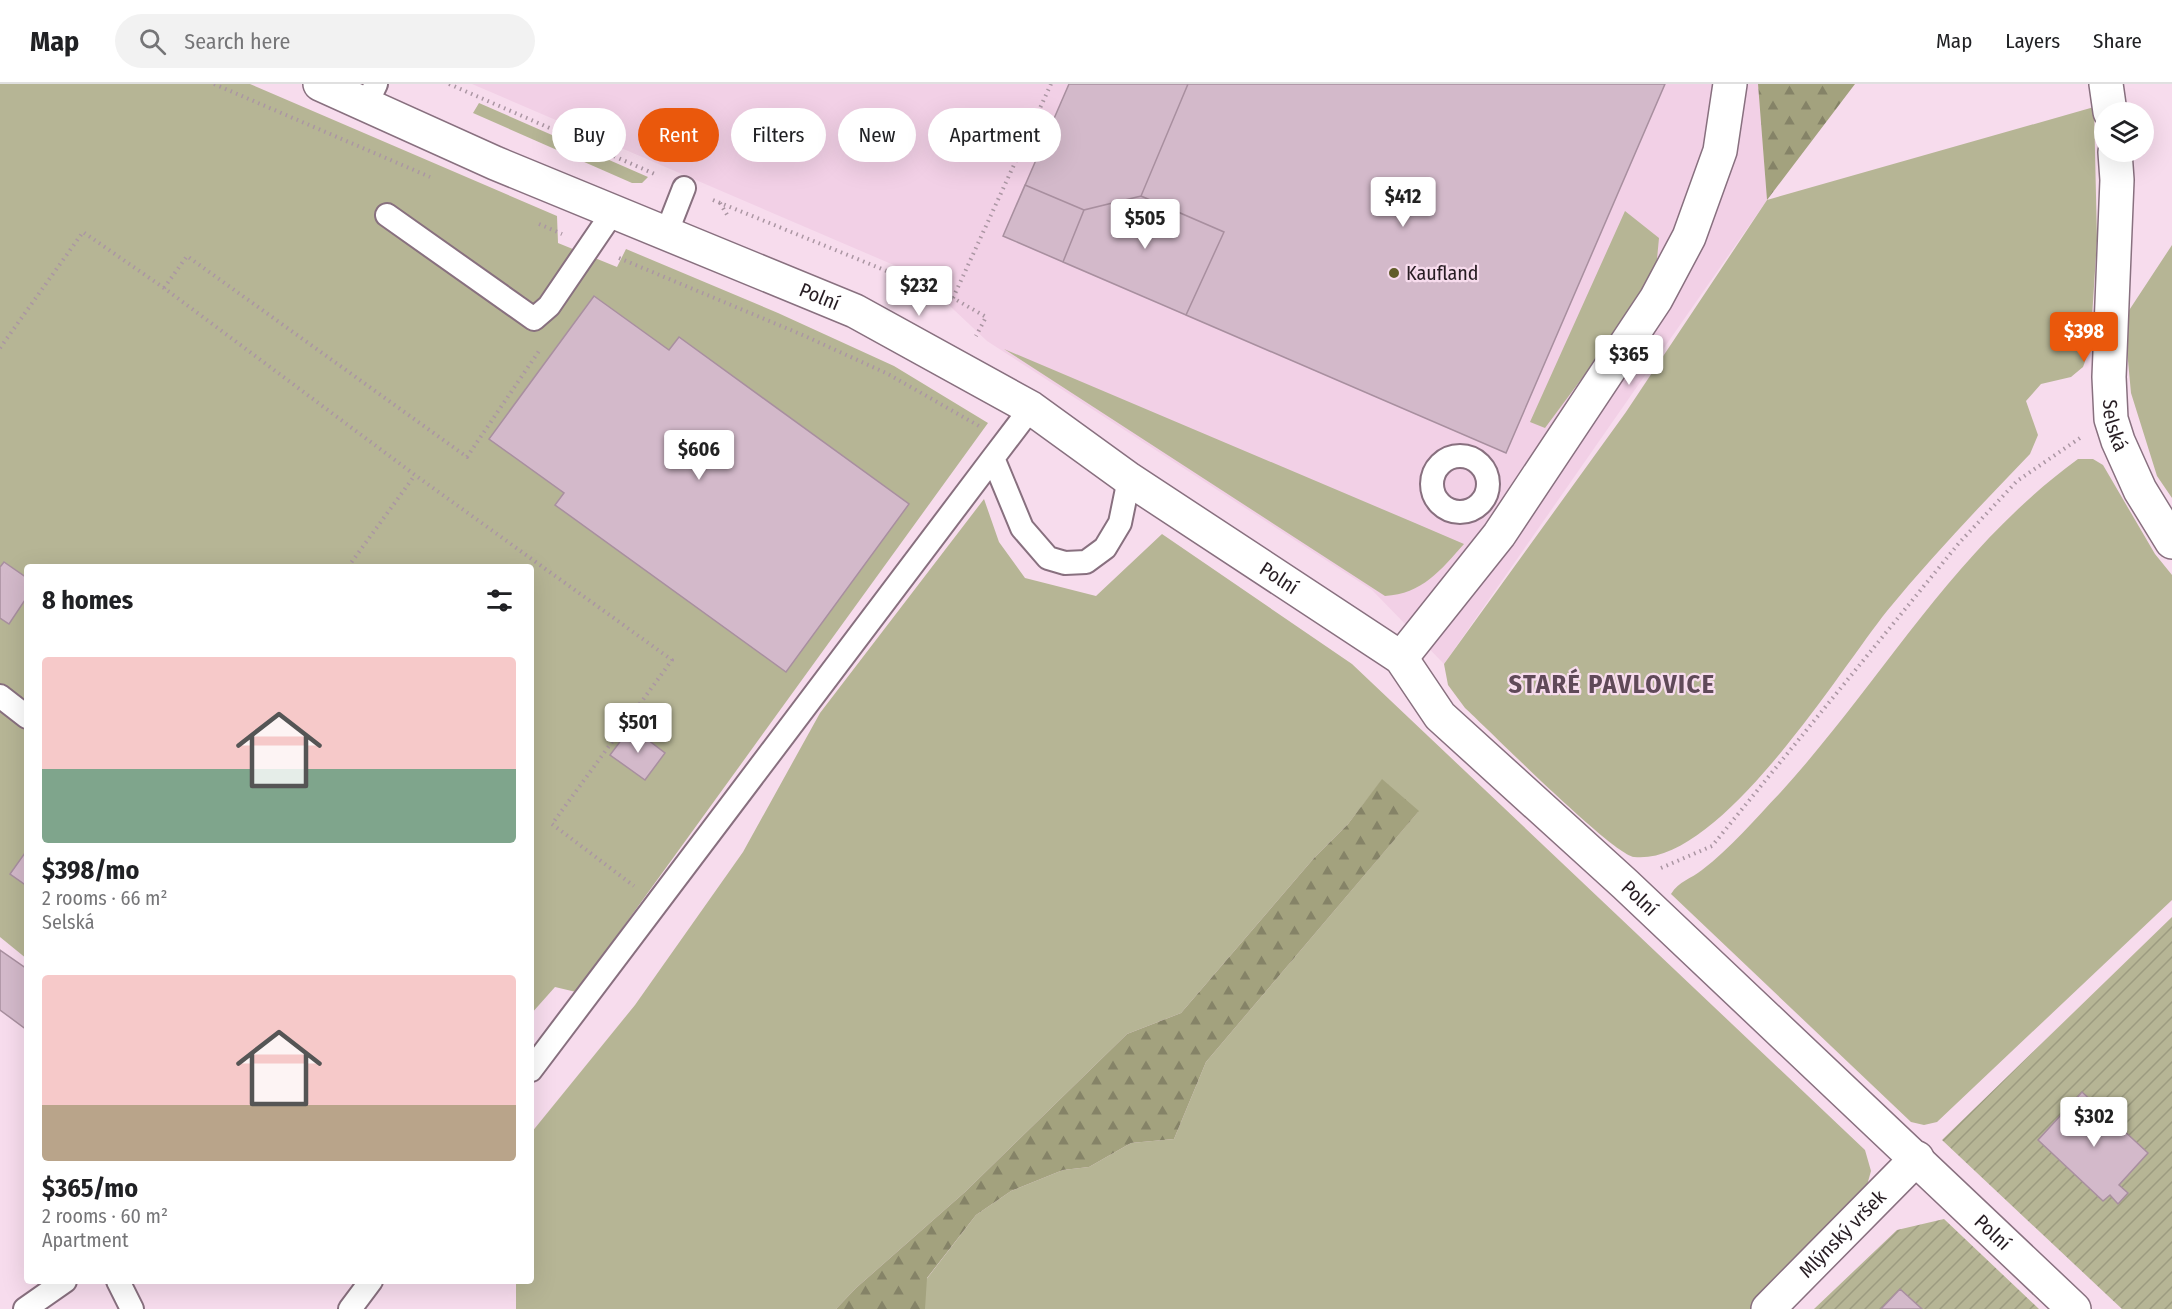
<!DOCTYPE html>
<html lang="en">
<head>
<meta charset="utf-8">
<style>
	:root { --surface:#fff; --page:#f2f2f2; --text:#202124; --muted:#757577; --line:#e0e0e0; --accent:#ea580c }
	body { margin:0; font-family:"Fira Sans Condensed",sans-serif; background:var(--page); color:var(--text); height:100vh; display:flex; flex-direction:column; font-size:22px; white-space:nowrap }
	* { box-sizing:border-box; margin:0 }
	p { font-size:20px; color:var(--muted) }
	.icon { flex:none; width:33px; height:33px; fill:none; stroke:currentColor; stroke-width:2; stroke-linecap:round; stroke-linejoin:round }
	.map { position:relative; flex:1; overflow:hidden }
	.drawer { position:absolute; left:24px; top:480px; width:510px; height:720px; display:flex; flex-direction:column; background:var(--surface); border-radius:6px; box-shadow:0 6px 24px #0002 }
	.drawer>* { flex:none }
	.guide { position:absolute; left:552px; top:24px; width:570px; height:54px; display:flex; gap:12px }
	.fabs { position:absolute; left:2094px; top:18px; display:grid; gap:12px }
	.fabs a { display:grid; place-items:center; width:60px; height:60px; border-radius:50%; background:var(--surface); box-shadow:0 6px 24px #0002; font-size:30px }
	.price { position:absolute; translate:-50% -51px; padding:0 14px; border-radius:6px; background:#fff; color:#222; font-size:20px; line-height:39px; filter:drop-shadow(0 2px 3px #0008) }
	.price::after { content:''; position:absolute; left:50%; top:36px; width:18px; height:14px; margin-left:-9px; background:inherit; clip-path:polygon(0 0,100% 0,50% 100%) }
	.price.on { background:var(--accent); color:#fff }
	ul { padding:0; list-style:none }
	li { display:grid; align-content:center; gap:12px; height:318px; padding:0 18px }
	li span { display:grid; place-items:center; height:186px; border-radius:6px; color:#555 }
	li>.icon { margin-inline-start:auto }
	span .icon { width:108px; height:108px; fill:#fffc; stroke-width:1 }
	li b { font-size:26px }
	h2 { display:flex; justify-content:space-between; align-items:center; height:72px; padding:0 18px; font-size:26px }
	.tag { padding:0 21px; border-radius:27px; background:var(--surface); box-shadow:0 6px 24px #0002; font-size:21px; line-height:54px }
	.tag.on { background:var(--accent); color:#fff }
	header { display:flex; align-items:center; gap:36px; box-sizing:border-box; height:84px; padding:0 30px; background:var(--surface); border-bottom:2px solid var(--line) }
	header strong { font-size:28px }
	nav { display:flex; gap:33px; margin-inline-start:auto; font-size:21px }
	.search { width:420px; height:54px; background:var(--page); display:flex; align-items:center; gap:15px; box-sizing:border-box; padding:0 21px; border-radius:33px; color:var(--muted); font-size:22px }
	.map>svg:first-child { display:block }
	.built { fill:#f2d0e6 }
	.grass { fill:#b6b595 }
	.forest { fill:url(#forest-firs) }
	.garden { fill:url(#garden-furrows) }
	.building { fill:#d3b9ca; stroke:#a88f9f; stroke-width:1.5 }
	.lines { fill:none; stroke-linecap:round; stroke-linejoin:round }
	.service-casing { stroke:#88707f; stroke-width:26 }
	.minor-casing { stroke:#88707f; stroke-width:36 }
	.path { stroke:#ab96a3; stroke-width:4; stroke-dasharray:1.5 4.5; stroke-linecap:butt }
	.service { stroke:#fff; stroke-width:22 }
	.minor { stroke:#fff; stroke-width:33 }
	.poi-dot { fill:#605d29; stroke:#f7dced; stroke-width:2 }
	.labels { text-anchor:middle; stroke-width:4.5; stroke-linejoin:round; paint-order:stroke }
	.poi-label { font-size:20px; fill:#271d23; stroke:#f7dced; text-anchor:start }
	.street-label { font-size:20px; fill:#271d23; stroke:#f7dced }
	.district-label { font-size:26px; font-weight:bold; letter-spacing:1.5px; fill:#5f4958; stroke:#f7dced }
</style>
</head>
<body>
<header>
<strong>Map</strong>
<div class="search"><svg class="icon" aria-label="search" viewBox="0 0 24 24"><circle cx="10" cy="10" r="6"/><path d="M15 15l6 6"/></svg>Search here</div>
<nav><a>Map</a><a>Layers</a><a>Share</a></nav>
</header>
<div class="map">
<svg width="2172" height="1225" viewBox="0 0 2172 1225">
	<defs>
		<pattern id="forest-firs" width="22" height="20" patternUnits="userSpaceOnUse" patternTransform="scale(1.5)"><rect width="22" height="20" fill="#a3a27e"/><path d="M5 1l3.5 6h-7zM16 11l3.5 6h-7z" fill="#858367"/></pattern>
		<pattern id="garden-furrows" width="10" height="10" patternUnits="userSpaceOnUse" patternTransform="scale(1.5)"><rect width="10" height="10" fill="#b6b595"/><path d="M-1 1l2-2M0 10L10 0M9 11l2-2" fill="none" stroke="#9c9b80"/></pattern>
	</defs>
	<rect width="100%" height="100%" fill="#f7dced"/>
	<path class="built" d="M472,0h1286l9,116 -323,464 -72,-74 -385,-249 -70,-66z"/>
	<path class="grass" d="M0,0h250l307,132 1,27 59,24 9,-18 152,64 116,53 94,57 -412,569 -21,-5 -24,27v-447h-504v392l-27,-22z
		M479,19l169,74 -6,6h-10l-159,-70z
		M2094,23l3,133 -7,108 -7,19 -12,10 -30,7 -15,17 12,34 -8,19c-49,51 -98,102 -143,157 -48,60 -168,256 -253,246 -22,-3 -144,-126 -169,-149l-17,-23 -4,-21 182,-252 141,-212z
		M1625,127l34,27 -4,42 -110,148 -15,-6z
		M2172,161v253l-15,-22 -26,-83 -7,-75z
		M1004,265l411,174 49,21c-23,26 -42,50 -79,52z
		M2078,375h15l10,6 52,89 17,21v325l-235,222 -13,3 -13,-3 -240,-228c8,-13 20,-15 31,-24 29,-22 53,-51 78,-77 102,-112 172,-242 298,-334z
		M984,415l15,43 26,36 71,18 66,-62 190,130 513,486 6,21 -9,32 -112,106h-827l2,-28 51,-66 35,-24 52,-21 26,-3 42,-24 43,-4 32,-77 212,-250 -36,-32 -34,44 -34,34 -133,155 -54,21 -162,158 -109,96 -20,21h-320v-28h15v-148l104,-128 108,-153 77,-139z"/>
	<path class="forest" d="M1758,0h97l-88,116z
		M1382,695l37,32 -213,251 -32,77 -43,4 -42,24 -26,3 -52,21 -35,24 -49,63 -2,31h-89l20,-21 109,-96 162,-158 54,-21 133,-155 34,-34z"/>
	<path class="garden" d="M2172,833v392h-50l-180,-169z
		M1944,1135l95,90h-225l83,-79z"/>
	<path class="building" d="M1069,0h596l-159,369 -503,-217z
		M1188,0h477l-159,369 -320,-138 38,-83 -83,-36z
		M1025,101l59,25 -21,52 -60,-26z
		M1141,112l83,36 -38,83 -123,-53 21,-52z
		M594,212l75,54 10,-13 230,167 -123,168 -231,-167 9,-12 -75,-54z
		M4,478l23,16v19l-18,27 -9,-6v-51z
		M631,643l34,26 -20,27 -35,-25z
		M27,766v36l-17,-12z
		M0,866l27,19v61l-27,-20z
		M2082,1008l66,61 -29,32 9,8 -10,11 -8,-9 -7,6 -65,-61z
		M1900,1205l22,20h-41z"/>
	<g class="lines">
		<g class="service-casing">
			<path id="service" d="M367,19l9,-19
				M387,131l147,104 15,-13 64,-94
				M666,150l18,-46
				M1031,324l-38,50 29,70 26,30 17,5 21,-1 19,-14 15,-25 9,-44
				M1432 400a28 28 0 1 1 56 0a28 28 0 1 1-56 0Z
				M0,612l27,21
				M531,986l462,-612
				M118,1197l14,28
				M25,1225l40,-28
				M350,1225l21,-28"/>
		</g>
		<g class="minor-casing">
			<g id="minor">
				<path id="s1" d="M320,0l175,79 360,148 176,97 98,71 272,179 39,58 185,168 449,425"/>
				<path d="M2106,0l4,28"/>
				<path id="s2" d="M2115,68l2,28 -8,197 2,42 7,22 22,49 32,52"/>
				<path d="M1401,574l98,-123 157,-236 33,-62 31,-86 10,-67"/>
				<path id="s3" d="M1768,1225l149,-151"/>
			</g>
		</g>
		<path class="path" d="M214,0l216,93
			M449,0l208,91
			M966,55l52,21
			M713,116l240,98 33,19 -10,19
			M720,119l9,15
			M539,140l23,10
			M619,174l186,78 83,38 91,52
			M164,204l23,-32 280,201 74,-109
			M953,214l98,-214
			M0,264l83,-116 81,56 251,187 257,185 -120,164 82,62
			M348,483l67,-92
			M1661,784l51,-22 247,-303 58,-62 63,-43"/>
		<use href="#service" class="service"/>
		<use href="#minor" class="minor"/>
	</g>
	<circle class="poi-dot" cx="1394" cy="189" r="6"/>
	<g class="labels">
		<g class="poi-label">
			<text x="1406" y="196">Kaufland</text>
		</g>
		<g class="street-label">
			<text dy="7" stroke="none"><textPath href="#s1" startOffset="543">Polní</textPath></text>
			<text dy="7" stroke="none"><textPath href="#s2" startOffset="274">Selská</textPath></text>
			<text dy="7" stroke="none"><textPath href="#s1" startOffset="1083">Polní</textPath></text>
			<text dy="7" stroke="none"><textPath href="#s1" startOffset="1569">Polní</textPath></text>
			<text dy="7" stroke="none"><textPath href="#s1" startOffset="2055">Polní</textPath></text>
			<text dy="7" stroke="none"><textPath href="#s3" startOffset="106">Mlýnský vršek</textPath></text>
		</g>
		<g class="district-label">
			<text x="1612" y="609">STARÉ PAVLOVICE</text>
		</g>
	</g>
</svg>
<div class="fabs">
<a><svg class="icon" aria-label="layers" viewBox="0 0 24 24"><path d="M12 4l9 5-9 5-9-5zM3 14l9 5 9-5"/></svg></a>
</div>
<b class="price" style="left:1403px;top:144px">$412</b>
<b class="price" style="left:1145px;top:166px">$505</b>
<b class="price" style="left:919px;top:233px">$232</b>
<b class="price on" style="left:2084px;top:279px">$398</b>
<b class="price" style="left:1629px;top:302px">$365</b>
<b class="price" style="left:699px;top:397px">$606</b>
<b class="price" style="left:638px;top:670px">$501</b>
<b class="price" style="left:2094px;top:1064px">$302</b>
<div class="guide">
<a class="tag">Buy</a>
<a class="tag on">Rent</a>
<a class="tag">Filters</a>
<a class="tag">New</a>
<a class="tag">Apartment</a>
</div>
<section class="drawer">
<h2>8 homes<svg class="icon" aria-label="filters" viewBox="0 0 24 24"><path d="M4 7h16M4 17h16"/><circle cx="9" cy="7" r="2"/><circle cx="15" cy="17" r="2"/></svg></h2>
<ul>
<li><span style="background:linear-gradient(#f6c9c9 60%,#7fa58c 0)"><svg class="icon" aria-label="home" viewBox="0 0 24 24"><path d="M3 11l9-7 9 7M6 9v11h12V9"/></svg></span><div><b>$398/mo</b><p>2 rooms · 66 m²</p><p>Selská</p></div></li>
<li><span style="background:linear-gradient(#f6c9c9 70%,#b9a48a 0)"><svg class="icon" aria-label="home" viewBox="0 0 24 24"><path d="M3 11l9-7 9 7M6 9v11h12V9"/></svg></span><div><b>$365/mo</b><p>2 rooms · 60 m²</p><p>Apartment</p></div></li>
</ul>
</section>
</div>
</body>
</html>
